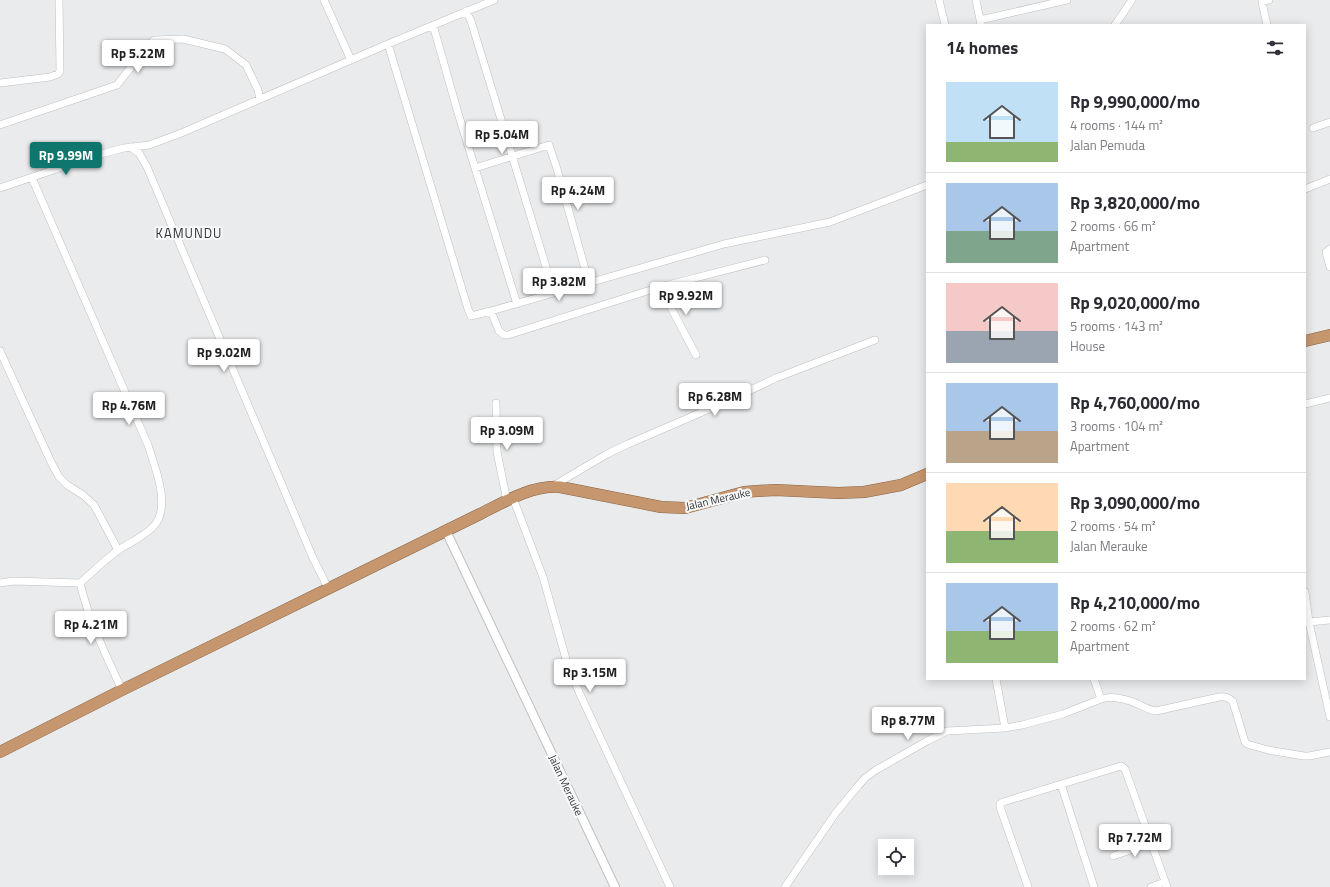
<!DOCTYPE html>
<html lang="en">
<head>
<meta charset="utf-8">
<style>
	:root { --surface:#fff; --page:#f2f2f3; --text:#2b2b33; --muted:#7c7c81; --line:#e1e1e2; --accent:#0f766e }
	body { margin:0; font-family:"Titillium Web",sans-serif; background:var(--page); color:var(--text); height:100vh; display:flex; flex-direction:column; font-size:15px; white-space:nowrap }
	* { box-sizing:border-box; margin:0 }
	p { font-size:13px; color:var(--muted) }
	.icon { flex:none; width:22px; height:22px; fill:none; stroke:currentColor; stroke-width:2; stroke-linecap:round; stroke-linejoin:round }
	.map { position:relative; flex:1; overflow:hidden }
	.side { position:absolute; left:926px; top:24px; width:380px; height:656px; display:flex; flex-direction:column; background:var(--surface); border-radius:0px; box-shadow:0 2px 10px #0003 }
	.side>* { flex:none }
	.controls { position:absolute; left:878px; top:839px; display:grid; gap:8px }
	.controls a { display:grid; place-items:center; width:36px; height:36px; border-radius:0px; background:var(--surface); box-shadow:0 2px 10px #0003; font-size:20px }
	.price { position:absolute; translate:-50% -34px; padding:0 9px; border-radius:4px; background:#fff; color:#222; font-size:13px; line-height:26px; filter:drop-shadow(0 1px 2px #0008) }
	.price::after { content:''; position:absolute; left:50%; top:24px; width:12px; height:9px; margin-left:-6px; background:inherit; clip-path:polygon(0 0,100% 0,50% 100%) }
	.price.on { background:var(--accent); color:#fff }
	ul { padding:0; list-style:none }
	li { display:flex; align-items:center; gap:12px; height:100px; padding:0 20px }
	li+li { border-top:1px solid var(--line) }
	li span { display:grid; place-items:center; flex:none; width:112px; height:80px; border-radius:0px; color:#555 }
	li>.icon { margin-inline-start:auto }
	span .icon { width:48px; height:48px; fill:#fffc; stroke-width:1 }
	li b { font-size:17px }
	h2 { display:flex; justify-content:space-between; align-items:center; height:48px; padding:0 20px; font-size:17px }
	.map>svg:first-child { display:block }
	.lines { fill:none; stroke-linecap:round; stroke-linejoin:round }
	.minor-casing { stroke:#bdbfc0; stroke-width:8 }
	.tertiary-casing { stroke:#bdbfc0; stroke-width:10 }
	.trunk-casing { stroke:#896343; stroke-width:12 }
	.minor { stroke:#fff; stroke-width:7 }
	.tertiary { stroke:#fff; stroke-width:8 }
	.trunk { stroke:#c6976f; stroke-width:11 }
	.labels { text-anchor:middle; stroke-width:4; stroke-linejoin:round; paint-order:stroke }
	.street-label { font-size:11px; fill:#333435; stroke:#f7f9fa }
	.quarter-label { font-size:13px; letter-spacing:1px; fill:#333435; stroke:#f7f9fa }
</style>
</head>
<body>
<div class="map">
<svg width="1330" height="887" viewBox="0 0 1330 887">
	<rect width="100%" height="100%" fill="#e9ebed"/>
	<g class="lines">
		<g class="minor-casing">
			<path id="minor" d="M324,0l27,60
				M939,0l6,25
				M976,0l5,25
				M466,11l5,10 83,272
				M980,20l87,-20
				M433,25l25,88 59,191
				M1115,25l17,-25
				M1267,25l-5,-23 7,-2
				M388,44l80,265 3,7 20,-5 233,-67 106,-22 97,-37
				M0,83l50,-6 8,-3 2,-3 -1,-71
				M0,125l117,-40 28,-36 9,-9 29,-1 42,10 21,16 12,25 2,9
				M1313,128l17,-6
				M130,147l9,6 8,14 166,391 15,30
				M475,168l74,-23 8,24 32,114
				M0,188l101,-34 23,-6 25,-3 30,-11 209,-90 106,-44
				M1305,189l25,-10
				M1330,249l-4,3 4,15
				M660,287l36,68
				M491,311l8,20 5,4h4l152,-48 105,-27
				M0,351l51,111 8,15 8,8 16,10 11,10 24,45
				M496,403l1,49 10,49
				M1305,404l25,-6
				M553,486l54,-32 21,-10 102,-44 46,-22 99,-38
				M513,498l30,79 23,82 13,33 91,195
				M0,583l13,-2 67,2c13,-11 25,-24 40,-34 11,-7 23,-12 33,-22 19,-19 2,-60 -5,-82l-116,-267
				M80,583c9,38 26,72 42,107
				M1305,592l4,30 21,95
				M1309,622l21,-2
				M996,679l9,49
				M1101,699c12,-4 25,0 37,5 6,3 11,6 18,7l63,-14c5,-1 10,0 14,5l12,40 2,2 21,6 36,6h5l21,-4
				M1061,784l33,103
				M1113,856l38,-13
				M785,887l50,-73 23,-28 7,-8 11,-8 51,-29 20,-10 58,-3 17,-3 41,-11 38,-15 -7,-20
				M1028,887l-28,-80v-3l3,-2 118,-36 4,3 42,118
				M1151,887l14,-5"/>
		</g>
		<g class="tertiary-casing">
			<path id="tertiary" d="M446,531l169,356"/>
		</g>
		<g class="trunk-casing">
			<path id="trunk" d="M1305,341l25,-6
				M0,752l122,-62 358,-176c24,-12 52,-29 80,-27l101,20 24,1 59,-16 13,-1 19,-1 62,3 26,-1 37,-7 26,-11"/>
		</g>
		<use href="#minor" class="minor"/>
		<use href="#tertiary" class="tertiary"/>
		<use href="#trunk" class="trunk"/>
	</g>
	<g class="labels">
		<g class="street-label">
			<text transform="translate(718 499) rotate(-13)" y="4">Jalan Merauke</text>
			<text transform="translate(566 785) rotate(65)" y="4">Jalan Merauke</text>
		</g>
		<g class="quarter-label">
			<text x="189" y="238">KAMUNDU</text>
		</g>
	</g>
</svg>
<div class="controls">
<a><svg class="icon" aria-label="locate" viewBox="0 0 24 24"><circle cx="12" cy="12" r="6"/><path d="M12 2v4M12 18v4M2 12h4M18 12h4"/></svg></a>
</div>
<b class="price" style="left:138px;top:74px">Rp 5.22M</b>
<b class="price" style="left:502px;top:155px">Rp 5.04M</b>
<b class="price on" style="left:66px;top:176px">Rp 9.99M</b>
<b class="price" style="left:578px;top:211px">Rp 4.24M</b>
<b class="price" style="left:559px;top:302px">Rp 3.82M</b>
<b class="price" style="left:686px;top:316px">Rp 9.92M</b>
<b class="price" style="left:224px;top:373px">Rp 9.02M</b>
<b class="price" style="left:715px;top:417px">Rp 6.28M</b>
<b class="price" style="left:129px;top:426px">Rp 4.76M</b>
<b class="price" style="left:507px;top:451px">Rp 3.09M</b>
<b class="price" style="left:91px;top:645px">Rp 4.21M</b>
<b class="price" style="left:590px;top:693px">Rp 3.15M</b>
<b class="price" style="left:908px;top:741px">Rp 8.77M</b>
<b class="price" style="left:1135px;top:858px">Rp 7.72M</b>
<section class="side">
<h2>14 homes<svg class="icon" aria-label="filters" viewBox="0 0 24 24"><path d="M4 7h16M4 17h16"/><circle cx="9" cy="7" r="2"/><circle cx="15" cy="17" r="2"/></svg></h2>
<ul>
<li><span style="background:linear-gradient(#bfe0f5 75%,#8fb573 0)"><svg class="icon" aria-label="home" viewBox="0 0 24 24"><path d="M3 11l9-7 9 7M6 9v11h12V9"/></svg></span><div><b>Rp 9,990,000/mo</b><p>4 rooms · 144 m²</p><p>Jalan Pemuda</p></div></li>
<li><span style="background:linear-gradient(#a9c7e8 60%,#7fa58c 0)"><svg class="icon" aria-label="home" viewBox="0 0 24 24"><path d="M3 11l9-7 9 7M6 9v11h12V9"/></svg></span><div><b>Rp 3,820,000/mo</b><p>2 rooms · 66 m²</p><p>Apartment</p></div></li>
<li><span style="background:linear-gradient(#f6c9c9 60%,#9aa5b1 0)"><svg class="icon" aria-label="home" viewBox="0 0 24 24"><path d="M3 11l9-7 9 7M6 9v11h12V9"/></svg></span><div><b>Rp 9,020,000/mo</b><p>5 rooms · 143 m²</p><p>House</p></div></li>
<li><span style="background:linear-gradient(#a9c7e8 60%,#b9a48a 0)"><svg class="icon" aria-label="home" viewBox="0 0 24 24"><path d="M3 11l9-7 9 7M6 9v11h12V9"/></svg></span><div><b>Rp 4,760,000/mo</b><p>3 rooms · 104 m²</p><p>Apartment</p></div></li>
<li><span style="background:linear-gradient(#ffd9b3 60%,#8fb573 0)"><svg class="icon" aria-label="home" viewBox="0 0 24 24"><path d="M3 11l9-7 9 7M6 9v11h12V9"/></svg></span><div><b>Rp 3,090,000/mo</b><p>2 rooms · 54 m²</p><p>Jalan Merauke</p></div></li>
<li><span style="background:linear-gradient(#a9c7e8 60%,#8fb573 0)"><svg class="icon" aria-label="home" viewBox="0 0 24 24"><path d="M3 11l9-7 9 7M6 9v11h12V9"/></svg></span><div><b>Rp 4,210,000/mo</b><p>2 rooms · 62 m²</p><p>Apartment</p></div></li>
</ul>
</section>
</div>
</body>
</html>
